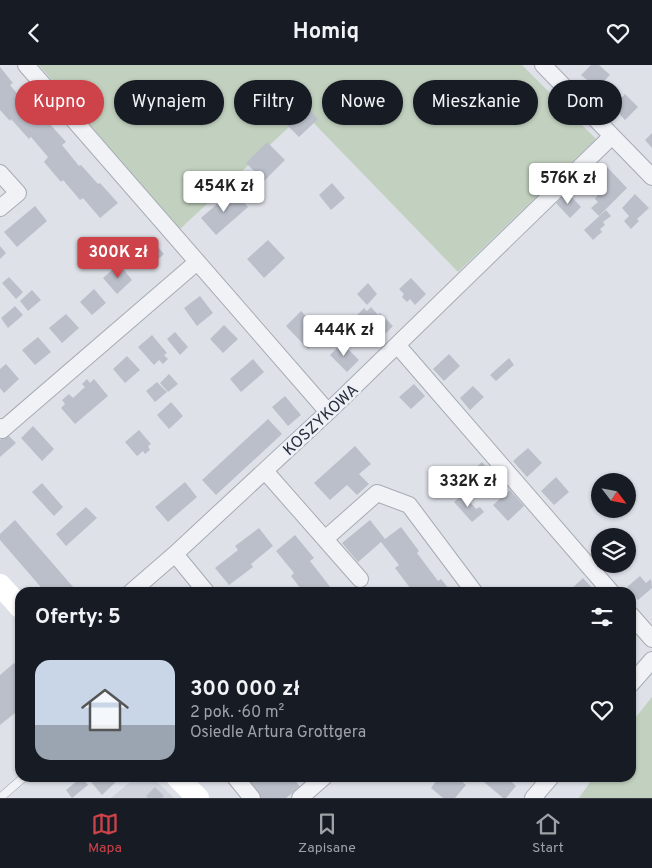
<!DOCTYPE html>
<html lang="pl">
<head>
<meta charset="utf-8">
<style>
	:root { --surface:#171b24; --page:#242831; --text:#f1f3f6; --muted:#9ea1a6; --line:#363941; --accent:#ce4249 }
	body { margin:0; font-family:Overpass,sans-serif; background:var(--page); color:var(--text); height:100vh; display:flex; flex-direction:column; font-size:19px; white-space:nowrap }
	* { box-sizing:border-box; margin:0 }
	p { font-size:16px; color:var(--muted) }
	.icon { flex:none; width:28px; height:28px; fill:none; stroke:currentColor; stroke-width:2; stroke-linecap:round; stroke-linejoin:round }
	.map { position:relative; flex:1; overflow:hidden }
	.drawer { position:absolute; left:15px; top:522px; width:621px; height:195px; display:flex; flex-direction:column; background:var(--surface); border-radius:15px; box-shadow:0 1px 4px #0004 }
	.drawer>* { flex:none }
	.hud { position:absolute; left:15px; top:15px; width:622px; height:45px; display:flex; gap:10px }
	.needle { width:32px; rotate:122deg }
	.controls { position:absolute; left:591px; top:408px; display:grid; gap:10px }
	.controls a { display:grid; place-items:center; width:45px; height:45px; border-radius:50%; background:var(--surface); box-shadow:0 1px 4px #0004; font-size:25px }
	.price { position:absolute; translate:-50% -42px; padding:0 11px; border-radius:5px; background:#fff; color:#222; font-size:16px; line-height:32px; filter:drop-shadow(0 1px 2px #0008) }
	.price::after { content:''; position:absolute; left:50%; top:30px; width:15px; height:11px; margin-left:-8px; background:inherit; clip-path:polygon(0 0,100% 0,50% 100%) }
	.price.selected { background:var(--accent); color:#fff }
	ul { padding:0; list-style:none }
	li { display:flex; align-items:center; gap:15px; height:125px; padding:0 20px }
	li+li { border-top:1px solid var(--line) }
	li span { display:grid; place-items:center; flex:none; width:140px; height:100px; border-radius:15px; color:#555 }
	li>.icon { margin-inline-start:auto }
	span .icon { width:60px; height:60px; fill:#fffc; stroke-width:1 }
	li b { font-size:21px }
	h2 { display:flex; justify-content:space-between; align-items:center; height:60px; padding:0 20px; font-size:21px }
	.chip { padding:0 18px; border-radius:22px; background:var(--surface); box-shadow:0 1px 4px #0004; font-size:18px; line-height:45px }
	.chip.selected { background:var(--accent); color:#fff }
	header { display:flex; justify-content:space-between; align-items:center; height:65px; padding:0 20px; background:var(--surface); font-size:22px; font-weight:700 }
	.tab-bar { display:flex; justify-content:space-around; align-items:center; height:70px; border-top:1px solid var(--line); background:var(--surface); font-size:14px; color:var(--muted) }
	.tab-bar a { display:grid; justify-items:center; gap:2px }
	.tab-bar .selected { color:var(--accent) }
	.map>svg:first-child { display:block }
	.built { fill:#d0d3dc }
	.green { fill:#c2d1bf }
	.building { fill:#bbbfca }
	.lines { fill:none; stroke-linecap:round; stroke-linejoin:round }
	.service-casing { stroke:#a7abb5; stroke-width:9 }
	.minor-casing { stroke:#a7abb5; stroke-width:18 }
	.service { stroke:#f0f2f6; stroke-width:8 }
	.minor { stroke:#f0f2f6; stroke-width:16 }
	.secondary { stroke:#fff; stroke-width:22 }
	.labels { text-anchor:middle; stroke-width:5; stroke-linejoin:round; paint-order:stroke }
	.street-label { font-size:16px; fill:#272d3e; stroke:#edf0f5 }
</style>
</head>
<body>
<header><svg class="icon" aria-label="back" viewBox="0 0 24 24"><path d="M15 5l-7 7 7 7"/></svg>Homiq<svg class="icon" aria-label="heart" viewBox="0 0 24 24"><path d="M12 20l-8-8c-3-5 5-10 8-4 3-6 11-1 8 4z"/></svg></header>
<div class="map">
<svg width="652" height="733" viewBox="0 0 652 733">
	<rect width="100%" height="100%" fill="#dee1e8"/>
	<path class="built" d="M136,712l17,1 21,20h-63z"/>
	<path class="green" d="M39,0h483l74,74 -138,133 -154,-159 -125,117z
		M652,632v101h-73l14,-20 38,-1v-54z"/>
	<path class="building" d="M591,0h8l11,10 -13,13 -16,-13z
		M0,2l13,16 -3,2 17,20 2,-1 17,19 2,-1 18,20 -4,3 17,21 2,-1 17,19 2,-1 18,20 -18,15 -17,-20 -3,2 -17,-20 -2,2 -17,-20 4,-5 -17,-20 -2,2 -18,-20 -1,2 -10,-11z
		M625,29l13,13 -13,13 -12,-13z
		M302,43h6l10,11 -19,18 -13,-13z
		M652,68v15l-7,-8z
		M267,77l18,18 -21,21 -18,-18z
		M607,102l20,21 -28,28 -8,-8 7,-6 -3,-3 7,-10 -9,-8z
		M332,118l13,15 -14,12 -12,-15z
		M233,125l15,17 -32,28 -15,-17z
		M567,127l14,15 -11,11 -14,-15z
		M635,129l14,14 -12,11 2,2 -8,8 -7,-8 5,-5 -7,-8z
		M35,141l12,15 -30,26 -13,-15z
		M606,145l5,6 -8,6 2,3 -5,4 2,3 -9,8 -9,-10z
		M150,173l14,16 -17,15 -14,-17z
		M268,175l17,18 -21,20 -17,-19z
		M0,181l6,7 -6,6z
		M119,199l13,16 -15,14 -14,-16z
		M9,212l14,15 -7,7 -14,-16z
		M411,213l15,16 -11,11 -5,-6 -3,3 -5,-5 2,-3 -5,-5z
		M368,218l9,11 -10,11 -10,-11z
		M94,224l12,14 -14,12 -12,-13z
		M32,225l9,10 -13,11 -8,-10z
		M200,231l13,17 -16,13 -13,-18z
		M15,241l8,9 -15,13 -7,-10z
		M371,242l7,8 2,-2 13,13 -13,13 -23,-24 7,-7 3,3z
		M301,246l23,23 -16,15 -22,-23z
		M66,249l13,14 -17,15 -13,-15z
		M224,260l14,14 -15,14 -13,-14z
		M175,267l13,15 -8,8 -13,-16z
		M152,270l15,18 -3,2 4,4 -5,5 -4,-4 -5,5 -16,-18z
		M38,272l13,15 -16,13 -13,-15z
		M342,278l17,17 -12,12 -17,-17z
		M449,289l11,12 -16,15 -11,-12z
		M127,291l13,14 -15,13 -12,-14z
		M509,293l5,7 -18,16 -6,-6z
		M253,294l11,13 -23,20 -11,-13z
		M6,299l13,15 -15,14 -4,-5v-19z
		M169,309l9,10 -10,8 -8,-9z
		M87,314l3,4 4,-4 14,17 -33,28 -14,-16 4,-4 -3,-4 7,-6 4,4 12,-11 -3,-3z
		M157,317l10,10 -12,10 -9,-11z
		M414,319l11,12 -14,13 -12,-12z
		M473,321l11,11 -14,13 -10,-12z
		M285,331l16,19 -13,11 -16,-19z
		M171,337l12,14 -14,13 -12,-14z
		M268,354l14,15 -66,61 -14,-15z
		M33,361l21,23 -12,12 -21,-23z
		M139,365l12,14 -3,2 2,4 -5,4 -2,-3 -6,5 -12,-14z
		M7,369l9,9 -16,14v-17z
		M355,381l16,18 -12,10 10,10 -12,11 -10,-10 -17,15 -16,-17z
		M528,383l14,15 -15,14 -14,-16z
		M482,397l13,15 -13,12 -13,-15z
		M556,412l13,15 -15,13 -13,-14z
		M185,417l12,15 -29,25 -13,-15z
		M42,418l21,24 -9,9 -22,-24z
		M510,425l14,16 -16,15 -15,-16z
		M463,429l13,15 4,-2 4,5 -12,10 -18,-20z
		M86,442l11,11 -31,28 -10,-12z
		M15,455l59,68 -5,5h-23l-46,-53v-6z
		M370,455l15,19 16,-12 18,24 -2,2 21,28 3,-2 11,14h-38l-19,-25 4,-3 -18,-23 -23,20 -16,-19z
		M259,463l14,18 -22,18 2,3 -24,18 -14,-17 23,-18 -3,-4z
		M295,470l19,23 -4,3 21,27 -2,1 3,4h-28l-13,-17 3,-3 -18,-22z
		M606,499h14l-8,7z
		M640,511l6,7 5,-4 1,9 -14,12 -11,-13z
		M583,513l12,13 -1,2h-27z
		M14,598l6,7v39l-20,16v-50z
		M82,712l6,8 -16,13 -6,-8z
		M87,712h34l-19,18z
		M244,712h21l3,3 3,-3h22l7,10 -14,11h-26z
		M439,712h18l9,8 -11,13h-12l-12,-10z
		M488,712h18l10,9 -10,12h-3l-19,-16z
		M155,722l9,9 -2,2h-14l-2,-2z"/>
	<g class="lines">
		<g class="service-casing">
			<path id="service" d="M0,733l24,-21"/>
		</g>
		<g class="minor-casing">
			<path id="minor" d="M26,0l302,347
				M543,0l109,112
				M0,108l18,20 -18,15
				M398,281l214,247
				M0,362l2,3 195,-168
				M265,406l95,108
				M325,474l52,-46 32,12 66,88
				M175,489l32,39
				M130,528l45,-39 153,-142 284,-276
				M631,550l21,24
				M631,619l21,-24
				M235,712l17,21
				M300,733l24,-21
				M533,733l18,-21"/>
		</g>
		<use href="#service" class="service"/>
		<use href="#minor" class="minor"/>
		<path class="secondary" d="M0,520l20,22
			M177,712l21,21"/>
	</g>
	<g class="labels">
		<g class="street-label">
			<text transform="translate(320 354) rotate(-43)" y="6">KOSZYKOWA</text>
		</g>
	</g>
</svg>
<div class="controls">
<a><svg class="needle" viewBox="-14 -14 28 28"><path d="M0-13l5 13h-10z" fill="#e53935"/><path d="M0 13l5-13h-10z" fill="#9ea1a6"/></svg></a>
<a><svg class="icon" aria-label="layers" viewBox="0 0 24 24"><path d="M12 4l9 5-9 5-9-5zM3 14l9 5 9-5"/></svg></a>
</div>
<b class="price" style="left:568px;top:140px">576K zł</b>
<b class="price" style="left:224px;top:148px">454K zł</b>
<b class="price selected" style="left:118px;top:214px">300K zł</b>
<b class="price" style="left:344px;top:292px">444K zł</b>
<b class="price" style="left:468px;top:443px">332K zł</b>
<div class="hud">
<a class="chip selected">Kupno</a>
<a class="chip">Wynajem</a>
<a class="chip">Filtry</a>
<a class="chip">Nowe</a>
<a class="chip">Mieszkanie</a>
<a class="chip">Dom</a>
</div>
<section class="drawer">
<h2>Oferty: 5<svg class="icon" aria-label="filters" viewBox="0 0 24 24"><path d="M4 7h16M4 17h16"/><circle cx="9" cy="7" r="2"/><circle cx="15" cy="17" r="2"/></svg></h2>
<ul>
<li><span style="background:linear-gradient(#c9d6e8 65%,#9aa5b1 0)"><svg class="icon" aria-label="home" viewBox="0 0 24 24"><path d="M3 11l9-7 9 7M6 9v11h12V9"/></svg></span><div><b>300 000 zł</b><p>2 pok. · 60 m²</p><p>Osiedle Artura Grottgera</p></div><svg class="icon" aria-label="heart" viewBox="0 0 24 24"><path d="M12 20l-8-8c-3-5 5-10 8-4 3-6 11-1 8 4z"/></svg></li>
</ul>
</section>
</div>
<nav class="tab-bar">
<a class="selected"><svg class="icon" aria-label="map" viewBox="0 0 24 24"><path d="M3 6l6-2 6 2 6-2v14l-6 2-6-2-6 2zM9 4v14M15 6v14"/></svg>Mapa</a>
<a><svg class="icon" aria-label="saved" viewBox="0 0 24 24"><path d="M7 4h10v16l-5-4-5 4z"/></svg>Zapisane</a>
<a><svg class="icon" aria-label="home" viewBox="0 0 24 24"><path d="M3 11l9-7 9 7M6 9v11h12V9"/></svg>Start</a>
</nav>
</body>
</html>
